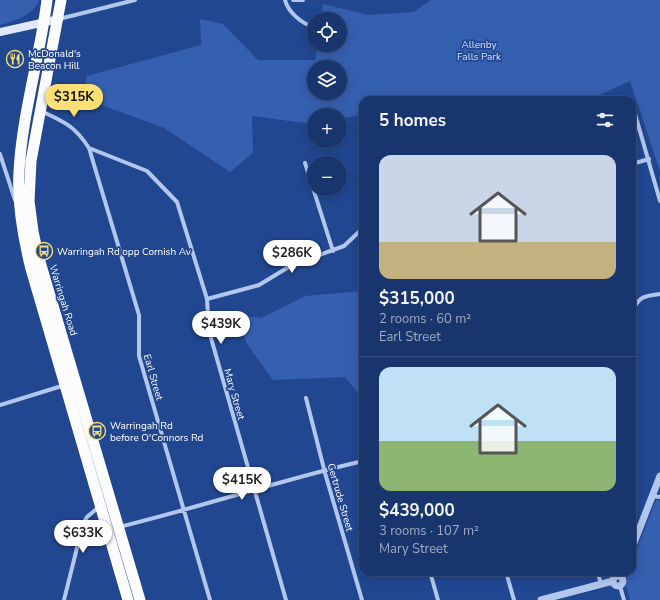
<!DOCTYPE html>
<html lang="en">
<head>
<meta charset="utf-8">
<style>
	:root { --surface:#19356d; --page:#223d72; --text:#f1f3f6; --muted:#9fabc2; --line:#375080; --accent:#fae074 }
	body { margin:0; font-family:"Nunito Sans",sans-serif; background:var(--page); color:var(--text); height:100vh; display:flex; flex-direction:column; font-size:15px; white-space:nowrap }
	* { box-sizing:border-box; margin:0 }
	p { font-size:13px; color:var(--muted) }
	.icon { flex:none; width:22px; height:22px; fill:none; stroke:currentColor; stroke-width:2; stroke-linecap:round; stroke-linejoin:round }
	.map { position:relative; flex:1; overflow:hidden }
	.drawer { position:absolute; left:359px; top:96px; width:277px; height:480px; display:flex; flex-direction:column; background:var(--surface); border-radius:12px; box-shadow:0 2px 10px #0003,0 0 0 1px var(--line) }
	.drawer>* { flex:none }
	.controls { position:absolute; left:307px; top:12px; display:grid; gap:8px }
	.controls a { display:grid; place-items:center; width:40px; height:40px; border-radius:50%; background:var(--surface); box-shadow:0 2px 10px #0003,0 0 0 1px var(--line); font-size:20px }
	.price { position:absolute; translate:-50% -34px; padding:0 9px; border-radius:14px; background:#fff; color:#222; font-size:13px; line-height:26px; filter:drop-shadow(0 1px 2px #0008) }
	.price::after { content:''; position:absolute; left:50%; top:24px; width:12px; height:9px; margin-left:-6px; background:inherit; clip-path:polygon(0 0,100% 0,50% 100%) }
	.price.active { background:var(--accent); color:#111 }
	ul { padding:0; list-style:none }
	li { display:grid; align-content:center; gap:8px; height:212px; padding:0 20px }
	li+li { border-top:1px solid var(--line) }
	li span { display:grid; place-items:center; height:124px; border-radius:12px; color:#555 }
	li>.icon { margin-inline-start:auto }
	span .icon { width:72px; height:72px; fill:#fffc; stroke-width:1 }
	li b { font-size:17px }
	h2 { display:flex; justify-content:space-between; align-items:center; height:48px; padding:0 20px; font-size:17px }
	.map>svg:first-child { display:block }
	.green { fill:#355faf; fill-rule:evenodd }
	.lines { fill:none; stroke-linecap:round; stroke-linejoin:round }
	.minor { stroke:#b2c7ed; stroke-width:4 }
	.tertiary { stroke:#b2c7ed; stroke-width:7 }
	.secondary { stroke:#dee8fa; stroke-width:8 }
	.trunk { stroke:#fcfcff; stroke-width:11 }
	.labels { text-anchor:middle; stroke-width:3.5; stroke-linejoin:round; paint-order:stroke }
	.park-label { font-size:10px; fill:#d8e4f9; stroke:#214791 }
	.poi-label { font-size:10px; fill:#fff; stroke:#214791; text-anchor:start }
	.street-label { font-size:10px; fill:#fff; stroke:#214791 }
</style>
</head>
<body>
<div class="map">
<svg width="660" height="600" viewBox="0 0 660 600">
	<rect width="100%" height="100%" fill="#214791"/>
	<path class="green" d="M0,0h39c-4,14 -26,22 -39,25z
		M431,0h229v171l-30,-90 -41,19h-226v16l-4,-1 -19,4v-4h-26v9h-2l-60,-8 1,37 -23,19 -66,-44 -82,-30 5,-22 114,-31 -1,-26 23,5 35,36h57l3,-15h22v-26h-19l2,-15 45,11 46,-3zM314,67h26v26h-26z
		M363,291v108l-18,-22 -72,3 -26,-36 -11,-29 25,3 44,-22z
		M656,500l4,1v99h-30l-4,-15 2,-13h4v-11z"/>
	<g class="lines">
		<path class="minor" d="M285,0c3,12 17,24 29,27
			M293,0h10
			M59,19l76,-19
			M41,111c23,11 33,14 48,37l50,167v41l71,244
			M635,114l25,87
			M89,148l58,23 30,31 30,97 2,32 77,269
			M0,154l15,46
			M305,163l28,88
			M632,164l17,-5
			M207,299l52,-14 33,-20 52,-19 19,-18
			M632,311c8,-15 12,-15 28,-17
			M306,398l19,75 37,127
			M0,405l65,-20
			M652,496l8,1
			M119,527c82,-20 162,-47 244,-66
			M430,572l8,28
			M506,572l8,28
			M597,572l4,11
			M620,586l4,14
			M64,600l19,-76 4,-7 13,-11"/>
		<path class="tertiary" d="M632,548l28,-72
			M613 581a5 5 0 1 1 10 0a5 5 0 1 1-10 0Z
			M541,600l72,-19"/>
		<path class="secondary" d="M0,32l59,-13"/>
		<path class="trunk" d="M47,0c-7,57 -25,114 -28,172 -2,33 4,65 12,97l97,331
			M61,0l-30,161 -2,40 4,30 5,24 102,345"/>
	</g>
	<defs>
		<g id="restaurant-ring" transform="scale(0.9)"><circle r="9.5" fill="#214791" stroke="#fae074" stroke-width="1.5"/><path d="M-5-6h1v4h1v-4h1v4h1v-4h1v5L-1.5 .5V6h-2V.5L-5-1ZM5-6V6H3V1.5H1.5Q1.5-4 5-6Z" fill="#fae074"/></g>
		<g id="bus-ring" transform="scale(0.9)"><circle r="9.5" fill="#214791" stroke="#fae074" stroke-width="1.5"/><path d="M-5-6H5V4H4V6H2V4H-2V6H-4V4H-5ZM-3.5-4V0h7V-4ZM-3.5 1.2v1.5H-2V1.2ZM2 1.2v1.5H3.5V1.2Z" fill="#fae074"/></g>
	</defs>
	<g fill-rule="evenodd">
		<use href="#restaurant-ring" x="15" y="59"/>
		<use href="#bus-ring" x="44" y="251"/>
		<use href="#bus-ring" x="97" y="431"/>
	</g>
	<g class="labels">
		<g class="park-label">
			<text x="479" y="48">Allenby<tspan x="479" dy="12">Falls Park</tspan></text>
		</g>
		<g class="poi-label">
			<text x="28" y="57">McDonald's<tspan x="28" dy="12">Beacon Hill</tspan></text>
			<text x="57" y="255">Warringah Rd opp Cornish Av</text>
			<text x="110" y="429">Warringah Rd<tspan x="110" dy="12">before O'Connors Rd</tspan></text>
		</g>
		<g class="street-label">
			<text transform="translate(64 300) rotate(73)" y="4">Warringah Road</text>
			<text transform="translate(154 377) rotate(74)" y="4">Earl Street</text>
			<text transform="translate(235 394) rotate(74)" y="4">Mary Street</text>
			<text transform="translate(341 497) rotate(74)" y="4">Gertrude Street</text>
		</g>
	</g>
</svg>
<div class="controls">
<a><svg class="icon" aria-label="locate" viewBox="0 0 24 24"><circle cx="12" cy="12" r="6"/><path d="M12 2v4M12 18v4M2 12h4M18 12h4"/></svg></a>
<a><svg class="icon" aria-label="layers" viewBox="0 0 24 24"><path d="M12 4l9 5-9 5-9-5zM3 14l9 5 9-5"/></svg></a>
<a>+</a>
<a>−</a>
</div>
<b class="price active" style="left:74px;top:118px">$315K</b>
<b class="price" style="left:292px;top:274px">$286K</b>
<b class="price" style="left:221px;top:345px">$439K</b>
<b class="price" style="left:242px;top:501px">$415K</b>
<b class="price" style="left:83px;top:554px">$633K</b>
<section class="drawer">
<h2>5 homes<svg class="icon" aria-label="filters" viewBox="0 0 24 24"><path d="M4 7h16M4 17h16"/><circle cx="9" cy="7" r="2"/><circle cx="15" cy="17" r="2"/></svg></h2>
<ul>
<li><span style="background:linear-gradient(#c9d6e8 70%,#c2b280 0)"><svg class="icon" aria-label="home" viewBox="0 0 24 24"><path d="M3 11l9-7 9 7M6 9v11h12V9"/></svg></span><div><b>$315,000</b><p>2 rooms · 60 m²</p><p>Earl Street</p></div></li>
<li><span style="background:linear-gradient(#bfe0f5 60%,#8fb573 0)"><svg class="icon" aria-label="home" viewBox="0 0 24 24"><path d="M3 11l9-7 9 7M6 9v11h12V9"/></svg></span><div><b>$439,000</b><p>3 rooms · 107 m²</p><p>Mary Street</p></div></li>
</ul>
</section>
</div>
</body>
</html>
